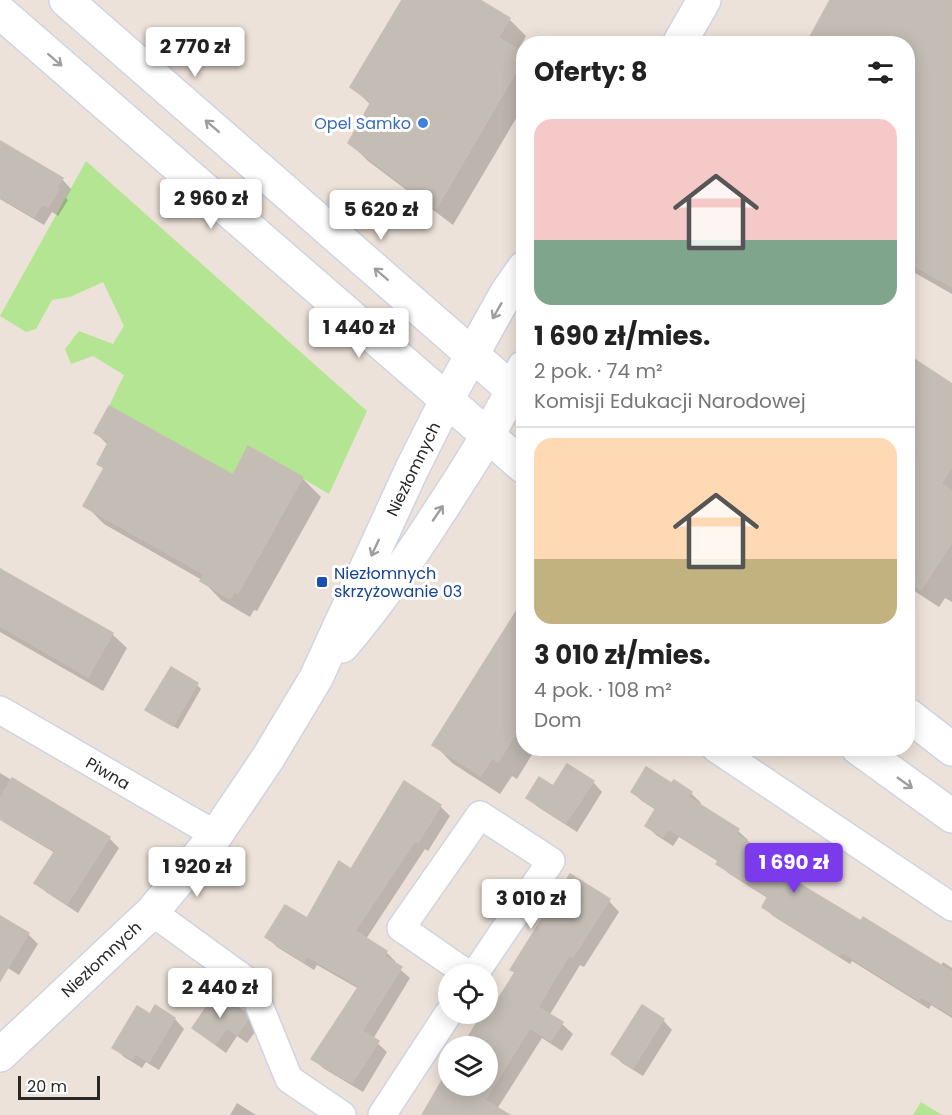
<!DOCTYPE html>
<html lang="pl">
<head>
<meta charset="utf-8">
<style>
	:root { --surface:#fff; --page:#f6f6f6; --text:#222; --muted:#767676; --line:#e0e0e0; --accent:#7c3aed }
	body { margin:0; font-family:Poppins,sans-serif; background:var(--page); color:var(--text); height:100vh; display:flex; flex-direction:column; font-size:22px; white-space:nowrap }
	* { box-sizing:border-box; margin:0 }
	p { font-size:20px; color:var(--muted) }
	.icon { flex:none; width:33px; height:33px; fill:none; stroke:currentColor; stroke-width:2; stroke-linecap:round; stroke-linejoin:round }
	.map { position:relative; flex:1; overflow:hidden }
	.side { position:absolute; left:516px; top:36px; width:399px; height:720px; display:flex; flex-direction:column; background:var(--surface); border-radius:24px; box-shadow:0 3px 15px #0003 }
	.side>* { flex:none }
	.controls { position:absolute; left:438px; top:964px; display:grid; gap:12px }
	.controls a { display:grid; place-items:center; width:60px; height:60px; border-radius:50%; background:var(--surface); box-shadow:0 3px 15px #0003; font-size:30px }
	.scale { position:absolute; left:18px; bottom:15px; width:82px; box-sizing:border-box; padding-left:6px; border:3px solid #282828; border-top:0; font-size:16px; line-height:21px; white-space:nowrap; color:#282828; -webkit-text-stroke:4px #fff; paint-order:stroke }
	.price { position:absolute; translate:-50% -51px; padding:0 14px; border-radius:6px; background:#fff; color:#222; font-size:20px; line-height:39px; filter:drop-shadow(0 2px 3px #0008) }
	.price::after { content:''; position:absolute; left:50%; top:36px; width:18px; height:14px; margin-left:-9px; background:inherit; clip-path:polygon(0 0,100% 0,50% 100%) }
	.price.on { background:var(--accent); color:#fff }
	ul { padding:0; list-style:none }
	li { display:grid; align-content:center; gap:12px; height:318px; padding:0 18px }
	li+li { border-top:2px solid var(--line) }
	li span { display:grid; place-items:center; height:186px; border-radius:18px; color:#555 }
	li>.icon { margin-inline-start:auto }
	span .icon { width:108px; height:108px; fill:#fffc; stroke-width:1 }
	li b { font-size:26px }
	h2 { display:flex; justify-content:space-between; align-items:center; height:72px; padding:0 18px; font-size:26px }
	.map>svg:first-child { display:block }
	.green { fill:#b4e593 }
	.shadow { fill:#0003 }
	.building { fill:#c3bdb5; stroke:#c7beb3; stroke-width:1.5 }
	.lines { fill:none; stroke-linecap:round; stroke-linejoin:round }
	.minor-casing { stroke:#ced4e2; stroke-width:30 }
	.tertiary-casing { stroke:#ced4e2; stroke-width:36 }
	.secondary-casing { stroke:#ced4e2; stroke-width:36 }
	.minor { stroke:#fff; stroke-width:27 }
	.tertiary { stroke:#fff; stroke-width:33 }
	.secondary { stroke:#fff; stroke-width:33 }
	.oneway { stroke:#9e9e9e }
	.shop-dot { fill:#3f7fe0; stroke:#fff; stroke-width:2 }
	.transit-dot { fill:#1a4fb4; stroke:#fff; stroke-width:2 }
	.labels { text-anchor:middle; stroke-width:6; stroke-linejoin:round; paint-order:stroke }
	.shop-label { font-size:16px; fill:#366cbe; stroke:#fff; text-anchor:end }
	.street-label { font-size:16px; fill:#282828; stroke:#fff }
	.transit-label { font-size:16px; fill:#164399; stroke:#fff; text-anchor:start }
</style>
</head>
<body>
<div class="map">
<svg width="952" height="1115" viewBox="0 0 952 1115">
	<rect width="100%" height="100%" fill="#ece2d9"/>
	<path class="green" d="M86,161l281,250 -38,83 -81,-48 -15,29 -124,-69 15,-31 -31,-19 -22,8 -6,-15 14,-18 34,13 11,-18 -21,-44 -33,15 -18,3 -16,29 -10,3 -26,-16z
		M921,1102l21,13h-29z"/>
	<path class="shadow" d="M404,0h73l32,19 17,17 -8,15 6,3v51l-71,120 -85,-64 -18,-18 21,-38 -19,-18z
		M832,0h120v294l-44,-25v-225z
		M0,155l62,24 9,10 -5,9 2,2 -10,16 -6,-4 -8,13 -44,-26z
		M908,357l44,28v217l-7,-4 -6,9 -23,-15 -8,-9z
		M96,433l137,44 69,1 19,19 -64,114 -3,-1 -4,7 -29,-17 -19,-20 -98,-56 -19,-19 20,-35 -7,-7 10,-18z
		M0,571l112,63 15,14 -24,43 -103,-59z
		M524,602v146h12l-19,31 -5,-3 -12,18 -48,-31 -18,-19z
		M197,685l4,4 -23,40 -31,-19z
		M0,773l109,65 10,10 -41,65 -32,-21 -10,-10 19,-29 -55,-33z
		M593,782l9,10 -25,40 -39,-25 -10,-9 25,-10z
		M404,783l36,23 10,10 -22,35 -3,-2 -59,90 20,13 10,10 -2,2 16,14 -37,61 14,13 -24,40 -40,-24 -10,-10 46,-69 -42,-24 -3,5 -37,-23 -10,-10 40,-17 44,-49z
		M672,785l19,8 10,10 -2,2 39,26 10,9 -1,3 39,26 9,9 -2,4 68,41 79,44 3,-5 9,6v50l-21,-13 -2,4 -77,-48 -2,3 -77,-48 -9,-9 5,-8 -41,-26 -9,-11 -40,-25 -6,9 -17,-11 -9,-9 9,-16 -14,-9 -10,-9z
		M609,901l10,11 -35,55 -4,-2 -31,51 13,8 11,10 -11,17 -20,-13 -45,71 8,6h-82l25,-42v13h40v-39h-24l22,-26z
		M0,918l28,16 10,10 -19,31 -19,-12z
		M155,1007l20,12 9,10 -25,41 -13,-8 -4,6 -18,-11 -10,-10 36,-31z
		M244,1013l10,11 3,5 -10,14 -10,-7 -11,17 -22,-16 -10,-9z
		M663,1020l9,10 -29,46 -21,-13 -9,-9z
		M237,1103l19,12h-26z"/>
	<path class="building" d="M402,0h78l30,18 -12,20 26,14v6l-88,151 -88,-66 23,-41 -21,-15z
		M830,0h122v287l-44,-25v-218h-102z
		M0,141l63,37 -6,9 2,2 -11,18 -6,-3 -8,13 -34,-20z
		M908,355l44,29v82l-11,18 11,7v51l-31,48 -13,-8z
		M109,406l124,69 15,-29 55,31 -65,116 -4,-1 -4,7 -30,-18 4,-7 -121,-68 21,-38 -7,-4 12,-23 -15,-8z
		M0,569l113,64 -25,44 -88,-51z
		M524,599v121l-26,42 -6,-4 -11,18 -49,-31z
		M171,667l27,16 -25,43 -28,-16z
		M567,764l27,17 -28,42 -40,-25 13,-21 14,9z
		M646,767l25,16 3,-3 18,12 -4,5 51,32 -3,5 51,34 -4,6 78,47 2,-4 89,55v43l-31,-18 -2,3 -77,-48 -3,4 -77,-49 6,-11 -52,-32 3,-4 -50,-31 -6,8 -18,-11 11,-18 -25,-16z
		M12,778l98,59 -43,67 -33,-21 21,-32 -55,-32v-20z
		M404,781l37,24 -23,38 -3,-2 -60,90 32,20 -3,5 18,11 -40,64 17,10 -27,42 -41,-24 48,-73 -52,-30 -3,6 -39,-25 20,-32 22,13 32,-57 12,8z
		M570,874l40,25 -37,58 -4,-2 -31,52 25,15 -12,19 -21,-13 -45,72 25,15h-88l26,-45v16h40v-39h-26l20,-33h7l26,-42 -5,-2z
		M0,916l29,17 -29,48z
		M216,993l29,19 3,7 -11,16 -10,-7 -12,16 -23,-16z
		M155,1005l20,13 -26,44 -13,-8 -4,5 -20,-11 25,-42 13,8z
		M642,1005l22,14 -31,49 -22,-14z"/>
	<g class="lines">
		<g class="minor-casing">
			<path id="minor" d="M0,710l216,125
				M715,748l237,159
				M152,912l98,71 39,96 53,36
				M469,975l-68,-47 79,-113 71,46 -77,114
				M382,1115l66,-101"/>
		</g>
		<g class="tertiary-casing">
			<path id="tertiary" d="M679,44l25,-44
				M342,646c35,-41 65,-84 94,-129 32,-49 63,-97 88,-150
				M0,1055l152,-143 64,-77 52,-77 48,-80 95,-207 35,-70 60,-107 18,-26"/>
		</g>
		<g class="secondary-casing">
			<path id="secondary" d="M66,0l458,400
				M0,12l524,455
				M908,715l44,34
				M858,748l94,68"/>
		</g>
		<use href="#minor" class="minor"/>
		<use href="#tertiary" class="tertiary"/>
		<use href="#secondary" class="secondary"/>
	</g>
	<defs><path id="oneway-shaft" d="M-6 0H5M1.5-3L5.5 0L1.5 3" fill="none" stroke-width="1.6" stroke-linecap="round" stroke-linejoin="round" transform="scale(1.5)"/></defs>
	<g class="oneway">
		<use href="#oneway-shaft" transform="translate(55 60) rotate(41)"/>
		<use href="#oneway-shaft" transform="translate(212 126) rotate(-139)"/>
		<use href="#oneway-shaft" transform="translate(381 274) rotate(-139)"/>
		<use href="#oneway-shaft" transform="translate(497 311) rotate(120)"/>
		<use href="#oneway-shaft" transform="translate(438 513) rotate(-56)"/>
		<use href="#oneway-shaft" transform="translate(375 548) rotate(115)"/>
		<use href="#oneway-shaft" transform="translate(905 783) rotate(35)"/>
	</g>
	<circle class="shop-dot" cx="423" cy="123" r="6"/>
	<rect class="transit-dot" x="316" y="576" width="12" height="12" rx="3"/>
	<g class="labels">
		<g class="shop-label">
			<text x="411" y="129">Opel Samko</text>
		</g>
		<g class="street-label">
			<text transform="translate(413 469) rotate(-64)" y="6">Niezłomnych</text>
			<text transform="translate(108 773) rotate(30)" y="6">Piwna</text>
			<text transform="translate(101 959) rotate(-43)" y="6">Niezłomnych</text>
		</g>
		<g class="transit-label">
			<text x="334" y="579">Niezłomnych<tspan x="334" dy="18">skrzyżowanie 03</tspan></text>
		</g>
	</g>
</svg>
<div class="controls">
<a><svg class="icon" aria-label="locate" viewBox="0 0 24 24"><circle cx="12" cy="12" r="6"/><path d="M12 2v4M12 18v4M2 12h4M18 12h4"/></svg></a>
<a><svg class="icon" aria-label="layers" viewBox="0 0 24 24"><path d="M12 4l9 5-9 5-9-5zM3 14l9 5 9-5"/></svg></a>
</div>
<div class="scale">20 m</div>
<b class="price" style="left:195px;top:78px">2 770 zł</b>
<b class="price" style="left:211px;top:230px">2 960 zł</b>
<b class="price" style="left:381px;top:241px">5 620 zł</b>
<b class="price" style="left:359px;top:359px">1 440 zł</b>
<b class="price on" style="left:794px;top:894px">1 690 zł</b>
<b class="price" style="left:197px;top:898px">1 920 zł</b>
<b class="price" style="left:531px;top:930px">3 010 zł</b>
<b class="price" style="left:220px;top:1019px">2 440 zł</b>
<section class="side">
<h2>Oferty: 8<svg class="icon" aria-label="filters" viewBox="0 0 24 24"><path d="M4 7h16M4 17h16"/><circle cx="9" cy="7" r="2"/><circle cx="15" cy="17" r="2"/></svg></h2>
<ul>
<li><span style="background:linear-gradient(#f6c9c9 65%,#7fa58c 0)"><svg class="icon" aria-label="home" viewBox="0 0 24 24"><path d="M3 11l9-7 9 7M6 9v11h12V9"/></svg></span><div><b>1 690 zł/mies.</b><p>2 pok. · 74 m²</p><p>Komisji Edukacji Narodowej</p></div></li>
<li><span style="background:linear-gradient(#ffd9b3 65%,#c2b280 0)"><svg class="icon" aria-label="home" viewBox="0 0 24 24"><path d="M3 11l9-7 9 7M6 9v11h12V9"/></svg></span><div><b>3 010 zł/mies.</b><p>4 pok. · 108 m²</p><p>Dom</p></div></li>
</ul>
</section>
</div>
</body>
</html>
